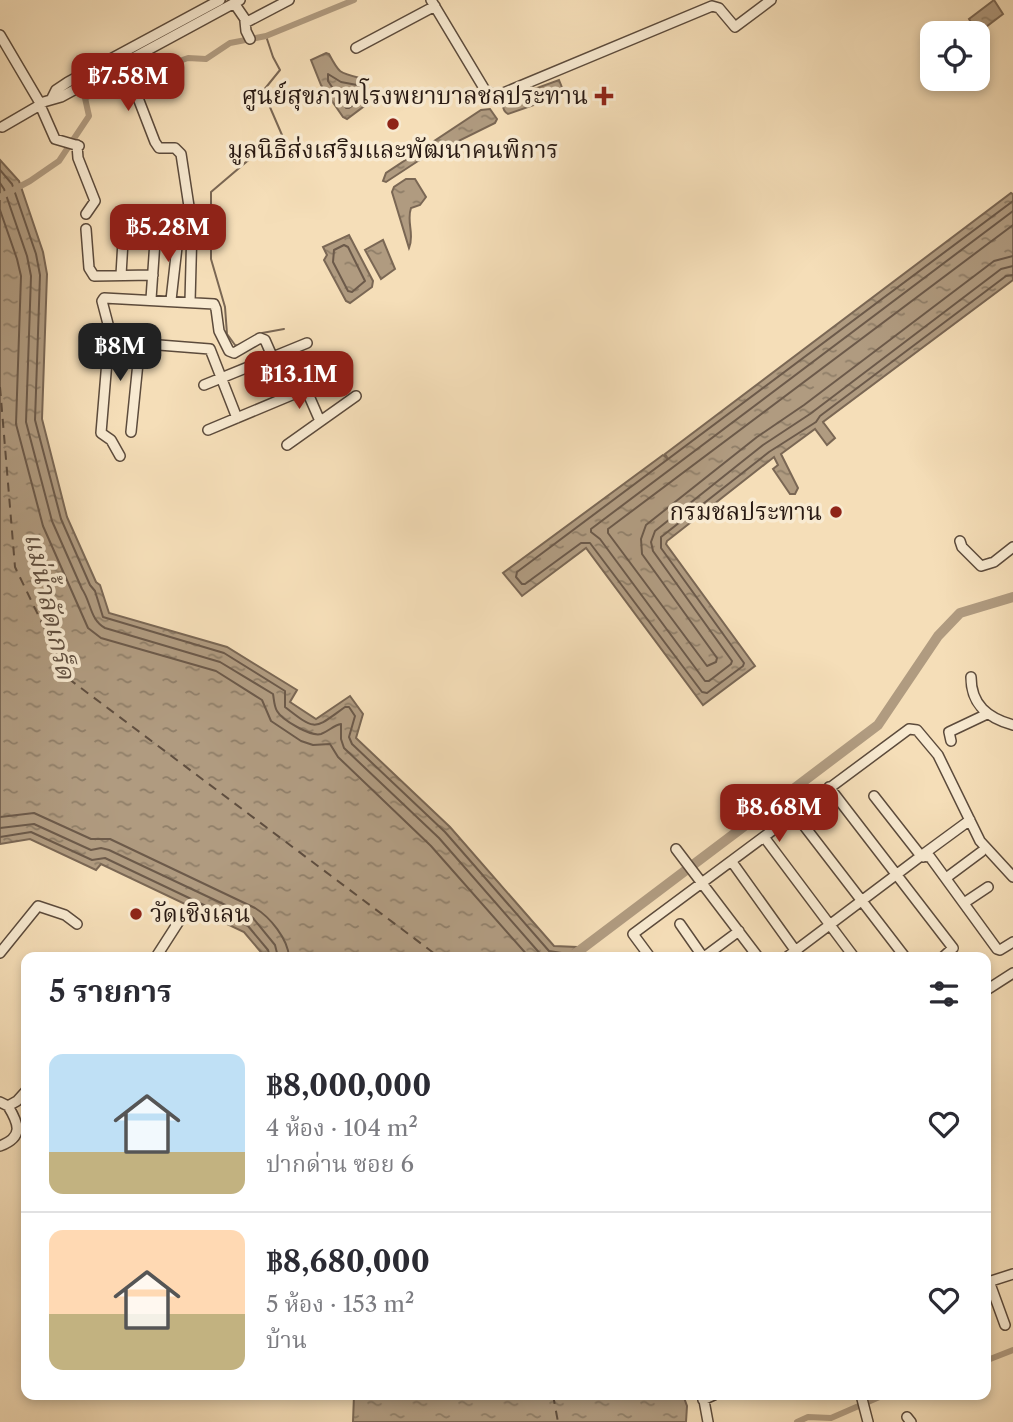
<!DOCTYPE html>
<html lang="th">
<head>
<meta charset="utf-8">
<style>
	:root { --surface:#fff; --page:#f7f7f7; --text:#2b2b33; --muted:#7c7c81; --line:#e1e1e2; --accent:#8f2418 }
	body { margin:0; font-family:"Libre Caslon Text","Noto Serif Thai",serif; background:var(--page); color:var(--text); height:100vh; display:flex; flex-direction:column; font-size:26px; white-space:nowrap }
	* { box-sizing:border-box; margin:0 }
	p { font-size:23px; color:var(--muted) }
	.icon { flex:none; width:38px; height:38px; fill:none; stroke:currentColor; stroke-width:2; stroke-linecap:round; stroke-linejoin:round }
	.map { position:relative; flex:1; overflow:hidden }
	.sheet { position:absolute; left:21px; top:952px; width:970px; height:448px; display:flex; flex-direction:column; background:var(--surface); border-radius:14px; box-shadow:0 4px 10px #0003 }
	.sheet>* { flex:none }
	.buttons { position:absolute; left:920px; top:21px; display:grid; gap:14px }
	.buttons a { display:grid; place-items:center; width:70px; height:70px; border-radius:14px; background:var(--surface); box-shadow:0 4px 10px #0003; font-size:35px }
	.price { position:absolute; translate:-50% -60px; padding:0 16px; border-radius:14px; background:var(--accent); color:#fff; font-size:23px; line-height:46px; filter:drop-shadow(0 2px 4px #0008) }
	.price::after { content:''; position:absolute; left:50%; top:42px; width:21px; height:16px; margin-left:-10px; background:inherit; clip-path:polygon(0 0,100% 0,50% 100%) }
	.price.active { background:#222; color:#fff }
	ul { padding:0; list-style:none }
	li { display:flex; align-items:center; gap:21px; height:175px; padding:0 28px }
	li+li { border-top:2px solid var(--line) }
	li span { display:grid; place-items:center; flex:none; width:196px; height:140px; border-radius:14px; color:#555 }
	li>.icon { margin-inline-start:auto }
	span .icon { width:84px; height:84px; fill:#fffc; stroke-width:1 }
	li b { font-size:30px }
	h2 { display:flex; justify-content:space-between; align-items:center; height:84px; padding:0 28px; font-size:30px }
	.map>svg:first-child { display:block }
	.water { fill:url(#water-ripples); stroke:#7a6754; stroke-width:2 }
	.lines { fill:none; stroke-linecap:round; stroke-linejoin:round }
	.shore { stroke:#6c5a4a; stroke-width:2 }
	.stream { stroke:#7a6754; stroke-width:2 }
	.canal { stroke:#b09b80; stroke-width:6 }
	.river { stroke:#b09b80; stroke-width:10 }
	.ferry { stroke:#5f4e3f; stroke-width:2; stroke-dasharray:9 7; stroke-linecap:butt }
	.minor-casing { stroke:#5c4b3c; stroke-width:12 }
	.minor { stroke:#f8ead1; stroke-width:9 }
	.poi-dot { fill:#8f2418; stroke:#f8ead1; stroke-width:2.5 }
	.labels { text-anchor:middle; stroke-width:7; stroke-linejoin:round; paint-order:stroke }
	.poi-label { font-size:24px; fill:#291a13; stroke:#f8ead1; text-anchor:end }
	.water-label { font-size:26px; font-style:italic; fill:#5f4e3f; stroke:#f8ead1 }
</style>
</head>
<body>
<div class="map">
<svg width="1013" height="1422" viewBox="0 0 1013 1422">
	<defs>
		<pattern id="water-ripples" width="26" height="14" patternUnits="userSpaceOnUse" patternTransform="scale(1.75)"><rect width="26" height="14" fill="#b09b80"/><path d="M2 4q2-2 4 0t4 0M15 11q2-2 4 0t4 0" fill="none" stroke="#8f7e68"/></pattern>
	</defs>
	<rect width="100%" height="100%" fill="#f5deb8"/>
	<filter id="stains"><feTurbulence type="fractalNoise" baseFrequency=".00286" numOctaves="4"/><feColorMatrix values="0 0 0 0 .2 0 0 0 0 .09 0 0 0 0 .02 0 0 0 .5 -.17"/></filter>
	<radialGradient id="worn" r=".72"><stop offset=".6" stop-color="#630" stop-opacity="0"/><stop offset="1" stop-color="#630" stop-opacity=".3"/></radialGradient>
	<path class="water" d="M994,0l9,14 -25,19 -9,-14z
		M326,53l3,1c10,19 10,19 31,24l13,18 -2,5 -24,18 -4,-2 -22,-32 -10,-25z
		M559,80l4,10 -18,11 -37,13c-5,-3 -6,-8 -4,-14z
		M490,109l7,10 -2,4 -77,38 -32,21 -3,-1 3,-8 95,-63z
		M0,160l19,21 24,71 4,22 -5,145 25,98 29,65 4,3 9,28 118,34 70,43 -7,12 26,17 34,-23 13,18 -7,24 94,89 104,119 23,1v10h-312l-21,-25 -143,-68 -5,6 -66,-31 -30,5z
		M406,179h9l11,18 -6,8 -9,3c-5,14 4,26 -2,40l-17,-56 2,-5z
		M1011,193l2,1v86l-190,142 12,16 -8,7 -12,-16 -34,25 17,34 -3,6h-5l-17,-25 5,-4 -4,-8 -107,84 -1,3 89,122 -52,39 -117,-157 -64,48 -19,-23 160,-118 5,4 -3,-5z
		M349,235l24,46 -1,6 -22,16 -4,-2 -22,-41 3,-5 -4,-8z
		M383,240l12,29 -14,10 -16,-29z
		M354,1395h329l4,11 -1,16h-333z"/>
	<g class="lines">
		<path class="shore" d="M328,74l13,8 16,3 6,9v4l-14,10h-3l-18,-27z
			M0,170l12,14 24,70 4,21 -5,145 26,99 29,66 5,6 8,26 121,36 61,38v16c32,25 29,22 60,0h4l6,9 -6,21 3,7 93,88 104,119 19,3 2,3
			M0,183l4,6 23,67 4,20 -5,146 26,99 30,68c9,13 8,31 23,39l115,34 53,32c1,5 1,12 4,17 5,9 34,26 44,23 8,-3 13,-9 20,-10v15l3,9 95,90 104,119
			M1013,201l-496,371 -1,5 6,7h3l56,-41h9l112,149 5,1 36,-27 1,-3 -83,-115v-11l108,-85 47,-30 4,-6 186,-140 7,-1
			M0,210l17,49 4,17 -5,148 27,102 45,102 13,10 115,33 46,29 9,21 30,20 12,4 17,-1 8,13 93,89 98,111
			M1013,211l-422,318v3l9,7 105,142h4l22,-17 1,-3 -79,-110 -2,-9 4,-11 108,-86 47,-31 191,-145 12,-3
			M1013,225l-405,304v4l99,133 9,-4 1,-4 -75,-104 -1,-15 5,-14 111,-88 47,-32 190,-144 19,-5
			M344,245l4,2 17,34 -13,11 -4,-1 -15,-29 1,-12z
			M0,817l34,-4 57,26h19l145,69c15,9 33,31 34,49
			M0,828l34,-4 57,26 10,-2 8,2 144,68 22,27 3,12
			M0,837l31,-5 61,28 13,-2 143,68 20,24 2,7"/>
		<path class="stream" d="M262,333l22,-4
			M238,346l-3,-1 -8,-11 -2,-27 -14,-48v-67l54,-46 17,-11 -19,-44 17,-21 -7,-13 -7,-21"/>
		<path class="canal" d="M0,197l30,-16 29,-20 30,-45 -4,-18 28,-14 75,-26 18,1 24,-16 36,-7 88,-36
			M985,1361l28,-11
			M797,1422l11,-5 23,1 53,-23"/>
		<path class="river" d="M571,957l307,-232 60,-89 22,-23 53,-16"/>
		<path class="ferry" d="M0,387l15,180 54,112 370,278
			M553,1395l5,27"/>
		<g class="minor-casing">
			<path id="minor" d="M431,0l54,90 11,6 216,-90 7,2 16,19 36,-27
				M234,3l13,19 42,-22
				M245,21l1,10 4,8
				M0,35l40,68
				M356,48l79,-42
				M121,54l34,88 4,6h16l6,6 11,72 -2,76
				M52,98l4,-8 12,-8 152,-82
				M40,105l15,34 24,7
				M2,127l38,-22v-2l21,-6 179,-97
				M77,145l1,13 17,43 -9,13
				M86,229l3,39 5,8 59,-1
				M121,275l3,-51
				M151,299l5,-72
				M171,300l6,-53
				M108,341l102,8 27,69
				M204,385l103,-42
				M306,389l14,32
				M208,430l98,-41 25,-16
				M131,432l9,-89
				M287,445l69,-49
				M120,456l-9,-16 -10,-7 8,-96 -1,-13 -6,-23 2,-3 110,6 2,5 3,22 10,20 5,2 26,-15 5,2 7,16
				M960,541l2,6 19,19 13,-4 19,-15
				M971,677c0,28 17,41 42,48
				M951,741l-2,-9 38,-18
				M829,787l124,161 -10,9
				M874,796l47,60 9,1 67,92 3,1 13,-8
				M795,814l110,143
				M764,837l90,120
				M676,849l82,108
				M923,857l2,-4 45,-33
				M732,862l68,95
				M946,878l35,-26
				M964,903l24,-16
				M680,924l23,33
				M0,953l38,-47 27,9 12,9
				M156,957l27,-42
				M650,957l-17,-23 276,-205 8,1 21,25 42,86 33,36
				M704,957l35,-26
				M787,957l134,-101
				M985,991l28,-18
				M0,1102l8,4 9,-5 9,-10
				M0,1146c24,-9 19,-22 8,-40
				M989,1281l16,44
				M985,1283l28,-9
				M703,1395l5,27
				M861,1395l7,27
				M703,1400l11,-5
				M907,1417l4,5"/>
		</g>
		<use href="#minor" class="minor"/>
	</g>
	<g class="poi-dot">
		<path d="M600.5 85.5h7v7h7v7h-7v7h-7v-7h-7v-7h7z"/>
		<circle cx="393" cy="124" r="7"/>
		<circle cx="836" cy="512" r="7"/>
		<circle cx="136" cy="914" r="7"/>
	</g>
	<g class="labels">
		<g class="poi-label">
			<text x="588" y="104">ศูนย์สุขภาพโรงพยาบาลชลประทาน</text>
			<text x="393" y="158" text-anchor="middle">มูลนิธิส่งเสริมและพัฒนาคนพิการ</text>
			<text x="822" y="520">กรมชลประทาน</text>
			<text x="150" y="922" text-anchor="start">วัดเชิงเลน</text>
		</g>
		<g class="water-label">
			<text transform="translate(50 606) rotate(77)" y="9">แม่น้ำลัดเกร็ด</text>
		</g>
	</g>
	<rect width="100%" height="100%" filter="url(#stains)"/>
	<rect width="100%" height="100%" fill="url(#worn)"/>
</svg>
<div class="buttons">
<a><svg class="icon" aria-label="locate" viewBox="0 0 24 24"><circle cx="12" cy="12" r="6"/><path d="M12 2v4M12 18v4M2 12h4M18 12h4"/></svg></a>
</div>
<b class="price" style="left:128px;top:113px">฿7.58M</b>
<b class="price" style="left:168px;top:264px">฿5.28M</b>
<b class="price active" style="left:120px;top:383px">฿8M</b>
<b class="price" style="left:299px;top:411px">฿13.1M</b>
<b class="price" style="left:779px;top:844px">฿8.68M</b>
<section class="sheet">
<h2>5 รายการ<svg class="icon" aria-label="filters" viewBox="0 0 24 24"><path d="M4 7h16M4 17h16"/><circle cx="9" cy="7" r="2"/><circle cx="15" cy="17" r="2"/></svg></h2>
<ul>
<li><span style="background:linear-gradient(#bfe0f5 70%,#c2b280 0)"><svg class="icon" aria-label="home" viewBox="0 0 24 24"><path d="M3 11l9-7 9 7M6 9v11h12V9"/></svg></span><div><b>฿8,000,000</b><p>4 ห้อง · 104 m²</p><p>ปากด่าน ซอย 6</p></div><svg class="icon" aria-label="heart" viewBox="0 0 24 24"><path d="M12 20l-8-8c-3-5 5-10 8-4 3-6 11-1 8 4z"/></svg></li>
<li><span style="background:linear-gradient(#ffd9b3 60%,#c2b280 0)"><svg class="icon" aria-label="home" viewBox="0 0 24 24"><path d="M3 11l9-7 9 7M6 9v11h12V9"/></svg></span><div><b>฿8,680,000</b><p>5 ห้อง · 153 m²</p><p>บ้าน</p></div><svg class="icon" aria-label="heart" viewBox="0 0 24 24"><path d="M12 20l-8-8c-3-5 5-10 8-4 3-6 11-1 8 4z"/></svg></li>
</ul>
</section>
</div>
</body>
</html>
